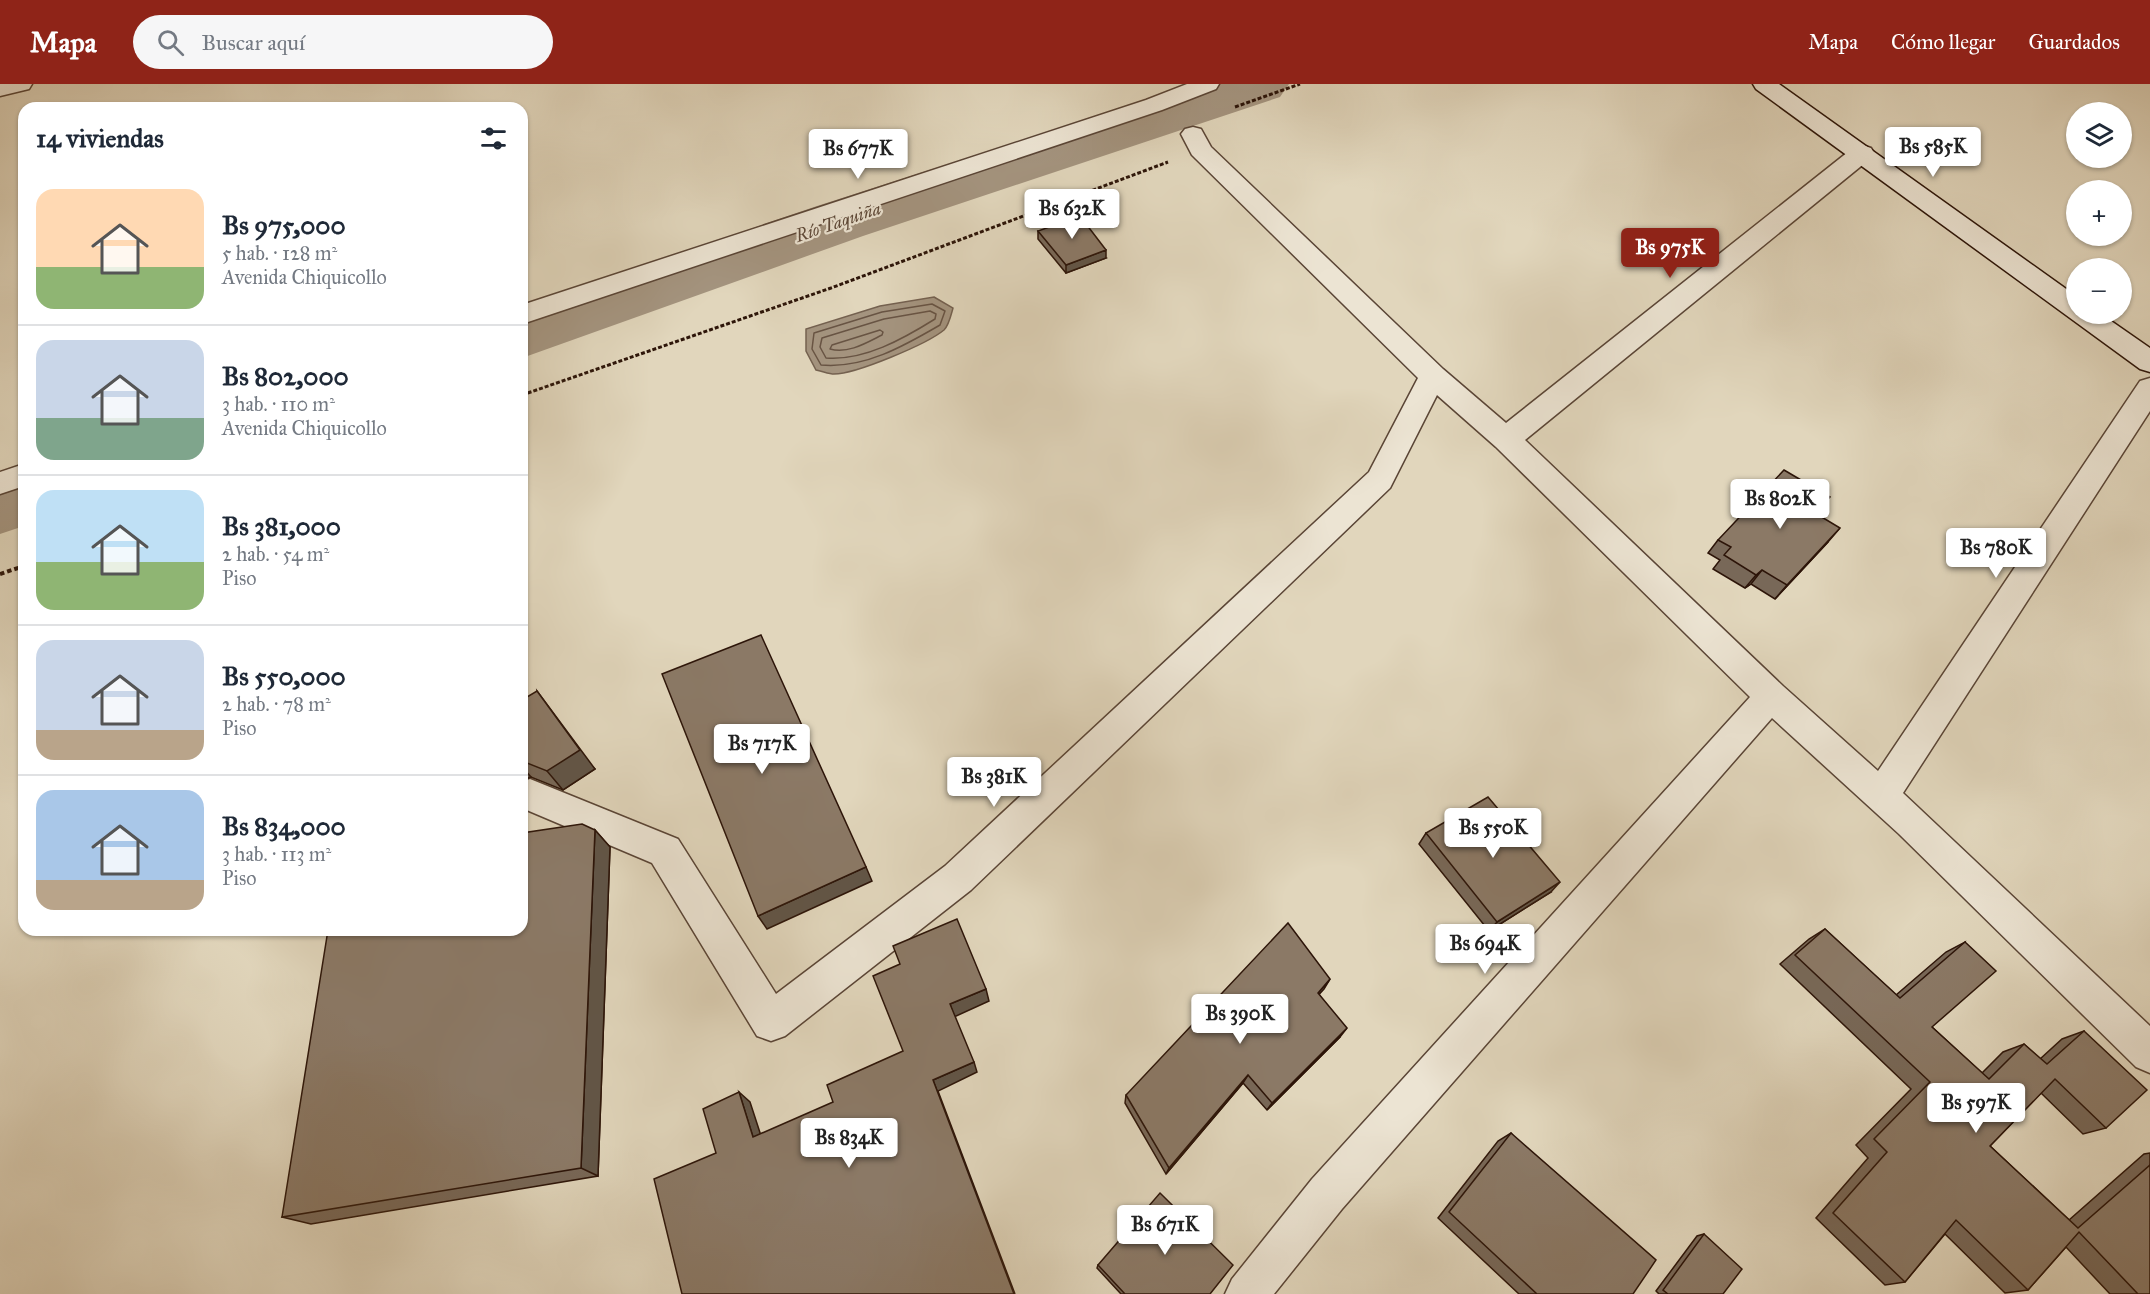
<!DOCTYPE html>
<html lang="es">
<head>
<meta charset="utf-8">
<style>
	:root { --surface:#fff; --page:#f6f6f7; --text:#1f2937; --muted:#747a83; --line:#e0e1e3; --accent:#8f2418 }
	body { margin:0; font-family:"IM FELL Great Primer",serif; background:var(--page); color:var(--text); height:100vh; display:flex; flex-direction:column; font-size:22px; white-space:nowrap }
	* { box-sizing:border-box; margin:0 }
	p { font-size:20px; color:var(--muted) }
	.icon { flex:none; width:33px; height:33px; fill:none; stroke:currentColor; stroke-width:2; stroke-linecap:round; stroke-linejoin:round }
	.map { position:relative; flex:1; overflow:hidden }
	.panel { position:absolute; left:18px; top:18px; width:510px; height:834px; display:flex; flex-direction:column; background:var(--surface); border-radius:18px; box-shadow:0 2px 4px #0004 }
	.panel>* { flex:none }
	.controls { position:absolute; left:2066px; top:18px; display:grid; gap:12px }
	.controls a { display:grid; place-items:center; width:66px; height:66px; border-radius:50%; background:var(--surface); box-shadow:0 2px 4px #0004; font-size:30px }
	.price { position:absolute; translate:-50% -51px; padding:0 14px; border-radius:6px; background:#fff; color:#222; font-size:20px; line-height:39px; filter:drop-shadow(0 2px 3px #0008) }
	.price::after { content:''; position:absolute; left:50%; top:36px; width:18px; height:14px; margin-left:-9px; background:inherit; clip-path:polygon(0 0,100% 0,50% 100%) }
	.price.on { background:var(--accent); color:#fff }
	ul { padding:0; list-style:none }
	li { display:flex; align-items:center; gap:18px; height:150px; padding:0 18px }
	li+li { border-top:2px solid var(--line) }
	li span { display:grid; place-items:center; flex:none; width:168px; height:120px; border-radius:18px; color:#555 }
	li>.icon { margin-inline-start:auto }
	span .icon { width:72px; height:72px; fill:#fffc; stroke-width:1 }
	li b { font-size:26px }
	h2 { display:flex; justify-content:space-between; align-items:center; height:72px; padding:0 18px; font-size:26px }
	header { display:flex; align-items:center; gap:36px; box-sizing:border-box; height:84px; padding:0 30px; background:var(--accent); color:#fff }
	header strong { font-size:28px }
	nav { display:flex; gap:33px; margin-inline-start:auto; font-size:21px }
	.search { width:420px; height:54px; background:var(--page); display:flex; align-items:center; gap:15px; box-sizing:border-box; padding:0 21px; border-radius:33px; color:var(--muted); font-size:22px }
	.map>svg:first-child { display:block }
	.water { fill:#a4947f; stroke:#746150; stroke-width:1.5 }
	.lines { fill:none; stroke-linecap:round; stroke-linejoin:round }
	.shore { stroke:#685444; stroke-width:1.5 }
	.river { fill:#a4947f; fill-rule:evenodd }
	.street-casing { stroke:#5a4536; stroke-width:3 }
	.secondary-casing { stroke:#2d1509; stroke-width:3 }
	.path-far1 { stroke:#2d1509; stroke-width:3; stroke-dasharray:4 2; stroke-linecap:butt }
	.path { stroke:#2d1509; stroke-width:4; stroke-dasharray:4.5 3; stroke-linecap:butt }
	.street { fill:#ece4d3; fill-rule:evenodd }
	.secondary { fill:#ece4d3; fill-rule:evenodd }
	.wall { fill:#786858; stroke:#2d1509; stroke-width:1.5 }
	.shaded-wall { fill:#615547; stroke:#2d1509; stroke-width:1.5 }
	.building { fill:#8b7966; stroke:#2d1509; stroke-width:1.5 }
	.labels { text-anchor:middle; stroke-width:4.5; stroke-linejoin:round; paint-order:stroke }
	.far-water-label { font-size:18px; font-style:italic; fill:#5d4838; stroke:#ece4d3 }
</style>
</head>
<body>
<header>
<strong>Mapa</strong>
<div class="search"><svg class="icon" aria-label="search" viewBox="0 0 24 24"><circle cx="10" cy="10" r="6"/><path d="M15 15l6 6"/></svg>Buscar aquí</div>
<nav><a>Mapa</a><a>Cómo llegar</a><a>Guardados</a></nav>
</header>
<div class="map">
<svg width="2150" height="1210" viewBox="0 0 2150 1210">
	<rect width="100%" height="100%" fill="#e1d6bc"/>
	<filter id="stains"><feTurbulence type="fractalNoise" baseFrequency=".00333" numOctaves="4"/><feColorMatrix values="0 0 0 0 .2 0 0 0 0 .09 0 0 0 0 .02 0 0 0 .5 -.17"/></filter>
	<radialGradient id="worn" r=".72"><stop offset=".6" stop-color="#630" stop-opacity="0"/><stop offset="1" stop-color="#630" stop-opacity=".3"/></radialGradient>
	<path class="water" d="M934,213l19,11c-2,7 -4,17 -9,22 -17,14 -88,44 -110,44 -5,0 -12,-3 -18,-4l-10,-19v-22l74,-23z"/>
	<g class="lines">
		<path class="shore" d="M932,220l13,7 -5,14c-36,21 -76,44 -119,40l-9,-16 2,-16 68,-21z
			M930,227l6,3 -1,5c-32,20 -71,42 -109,39l-6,-11 2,-9 62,-19z
			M880,246l3,2 -1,3c-16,8 -34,19 -52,14l2,-4z"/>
		<path class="river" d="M1199,0h90l-9,13 -417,139 -341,122v-51l295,-101z
			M24,382v60l-24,8v-60z"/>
		<g class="street-casing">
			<path id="street" d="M0,0h32l-3,5 -29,7z
				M1187,0h32l-3,5 -54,21 -640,214v-19l624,-205z
				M1193,43l8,2 10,18 232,222 63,54 347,-275 9,-3 9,3 3,5 -3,5 -346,282 258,246 95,85 262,-390 10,-3v33l-247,382 247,233v47l-14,-6 -237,-233 -127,-116 -430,491 -68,85h-49l7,-15 80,-100 438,-482 -254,-250 -59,-52 -47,93 -419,402 -186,146 -14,5 -14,-5 -105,-173 -130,-55v-26l8,-3 148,60 98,155 169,-128 424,-394 49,-94 -226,-223 -11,-21 4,-5z
				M24,380v22l-24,8v-22z"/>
		</g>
		<g class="secondary-casing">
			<path id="secondary" d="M1753,0h26l297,212v18h25l49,34v24l-10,-3 -384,-280z"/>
		</g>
		<path class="path-far1" d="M1235,23l65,-23
			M522,311l309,-107 337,-126"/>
		<path class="path" d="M0,490l24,-8"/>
		<use href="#street" class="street"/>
		<use href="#secondary" class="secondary"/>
	</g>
	<path class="wall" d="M1038,147l68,27 -40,15 -28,-34z
		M1816,430l12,28 -53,57 -24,-15 -6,4 -32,-19 7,-9 -12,-7 10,-13z
		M522,616l73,69 -32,21 -32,-13 -9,3z
		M595,746l15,17 -12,329 -287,48 -29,-7z
		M1426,749l125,59 -62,39 -70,-87z
		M1825,845l71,66 50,-43 19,-10 -33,85 50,46 21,-21 21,-8 16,15 22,-20 22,-8 22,97 -23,6 -42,-41 -51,53 79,74 75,-66 6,-1v141h-40l-44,-47 -38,43 -23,3 -60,-59 -40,48 -20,3 -69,-67 52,-60 -12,-13 55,-56 -131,-125 29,-25z
		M1330,895l-11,15 21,43 -73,73 -24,-27 -77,91 -41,-71 1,-8z
		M1511,1049l122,161h-114l-81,-76 60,-77z
		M1704,1150l19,60h-64l-3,-3 41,-55z
		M1098,1181l112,29h-89l-24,-26z"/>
	<path class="shaded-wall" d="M1106,166v8l-40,15v-8z
		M1840,444l-12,14 -53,57 12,-14z
		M1762,486l-11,14 -6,4 11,-13z
		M537,607l58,78 -32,21 -16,-19z
		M522,683l9,10 -9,3z
		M522,723l5,6 -5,3z
		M595,746l15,17 -12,329 -17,-8z
		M866,783l6,14 -105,48 -9,-13z
		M1560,798l-9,10 -62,39 8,-9z
		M1330,895l-6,10 -12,13 6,-9z
		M986,905l3,12 -35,16 -4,-13z
		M1347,944l-7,9 -73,73 5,-7z
		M974,978l3,10 -39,19 77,203 -82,-214z
		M1248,991l-5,8 -77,91 3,-6z
		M739,1008l11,10 14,43 -11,-8z"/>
	<path class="building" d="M1080,132l26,34 -40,15 -28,-34z
		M1784,386l46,27 -15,16 25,15 -53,57 -25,-15 -6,5 -32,-20 7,-8 -13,-7z
		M761,551l105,232 -108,49 -96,-242z
		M537,607l43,59 -33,21 -25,-10v-61z
		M1488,713l72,85 -63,40 -71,-89z
		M582,740l13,6 -14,338 -299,49 46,-287h194v-97z
		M957,835l29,70 -36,15 24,58 -41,18 81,214h-332l-28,-115 62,-26 -13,-44 36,-17 14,45 80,-35 -6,-17 76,-34 -30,-75 27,-12 -7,-18z
		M1288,839l42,56 -12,14 29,35 -75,75 -24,-28 -79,93 -43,-73z
		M1825,845l75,69 65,-56 31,29 -64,56 57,52 35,-35 23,20 37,-33 63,59 -41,38 -51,-49 -65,67 88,82 72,-63v129h-12l-59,-62 -51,58 -72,-70 -51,62 -72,-69 54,-61 -13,-13 56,-57 -135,-127z
		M1511,1049l145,127 -23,34h-96l-88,-82z
		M1160,1109l73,72 -23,29h-85l-27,-29z
		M1704,1150l38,35 -19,25h-55l-5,-4z"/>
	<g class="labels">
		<g class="far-water-label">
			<text transform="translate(838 138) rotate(-19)" y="6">Río Taquiña</text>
		</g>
	</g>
	<rect width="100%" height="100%" filter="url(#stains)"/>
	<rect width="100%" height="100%" fill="url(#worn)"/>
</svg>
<div class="controls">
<a><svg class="icon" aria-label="layers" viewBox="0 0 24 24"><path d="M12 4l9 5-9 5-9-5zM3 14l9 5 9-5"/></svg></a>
<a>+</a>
<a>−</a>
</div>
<b class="price" style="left:1933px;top:94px">Bs 585K</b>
<b class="price" style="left:858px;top:96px">Bs 677K</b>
<b class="price" style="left:1072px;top:156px">Bs 632K</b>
<b class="price on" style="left:1670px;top:195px">Bs 975K</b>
<b class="price" style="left:1780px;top:446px">Bs 802K</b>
<b class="price" style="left:1996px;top:495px">Bs 780K</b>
<b class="price" style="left:762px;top:691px">Bs 717K</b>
<b class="price" style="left:994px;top:724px">Bs 381K</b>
<b class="price" style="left:1493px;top:775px">Bs 550K</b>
<b class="price" style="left:1485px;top:891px">Bs 694K</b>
<b class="price" style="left:1240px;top:961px">Bs 390K</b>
<b class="price" style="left:1976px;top:1050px">Bs 597K</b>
<b class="price" style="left:849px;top:1085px">Bs 834K</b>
<b class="price" style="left:1165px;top:1172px">Bs 671K</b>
<section class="panel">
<h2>14 viviendas<svg class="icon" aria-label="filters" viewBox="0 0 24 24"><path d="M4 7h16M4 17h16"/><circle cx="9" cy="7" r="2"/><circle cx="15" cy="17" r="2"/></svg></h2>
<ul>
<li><span style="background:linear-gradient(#ffd9b3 65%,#8fb573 0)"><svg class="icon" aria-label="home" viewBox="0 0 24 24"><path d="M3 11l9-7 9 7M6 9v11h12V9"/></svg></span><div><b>Bs 975,000</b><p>5 hab. · 128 m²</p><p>Avenida Chiquicollo</p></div></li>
<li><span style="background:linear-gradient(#c9d6e8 65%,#7fa58c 0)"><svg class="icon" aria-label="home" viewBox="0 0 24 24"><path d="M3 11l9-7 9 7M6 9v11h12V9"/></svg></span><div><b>Bs 802,000</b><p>3 hab. · 110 m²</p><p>Avenida Chiquicollo</p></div></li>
<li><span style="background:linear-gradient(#bfe0f5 60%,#8fb573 0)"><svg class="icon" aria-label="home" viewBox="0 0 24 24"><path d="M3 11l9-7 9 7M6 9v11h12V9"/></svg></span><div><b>Bs 381,000</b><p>2 hab. · 54 m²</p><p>Piso</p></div></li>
<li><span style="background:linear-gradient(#c9d6e8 75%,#b9a48a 0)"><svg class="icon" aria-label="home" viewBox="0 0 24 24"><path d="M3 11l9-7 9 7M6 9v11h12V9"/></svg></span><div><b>Bs 550,000</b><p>2 hab. · 78 m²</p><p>Piso</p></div></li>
<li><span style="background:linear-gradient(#a9c7e8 75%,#b9a48a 0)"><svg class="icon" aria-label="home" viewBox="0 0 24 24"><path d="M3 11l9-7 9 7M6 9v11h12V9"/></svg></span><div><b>Bs 834,000</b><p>3 hab. · 113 m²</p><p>Piso</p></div></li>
</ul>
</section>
</div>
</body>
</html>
